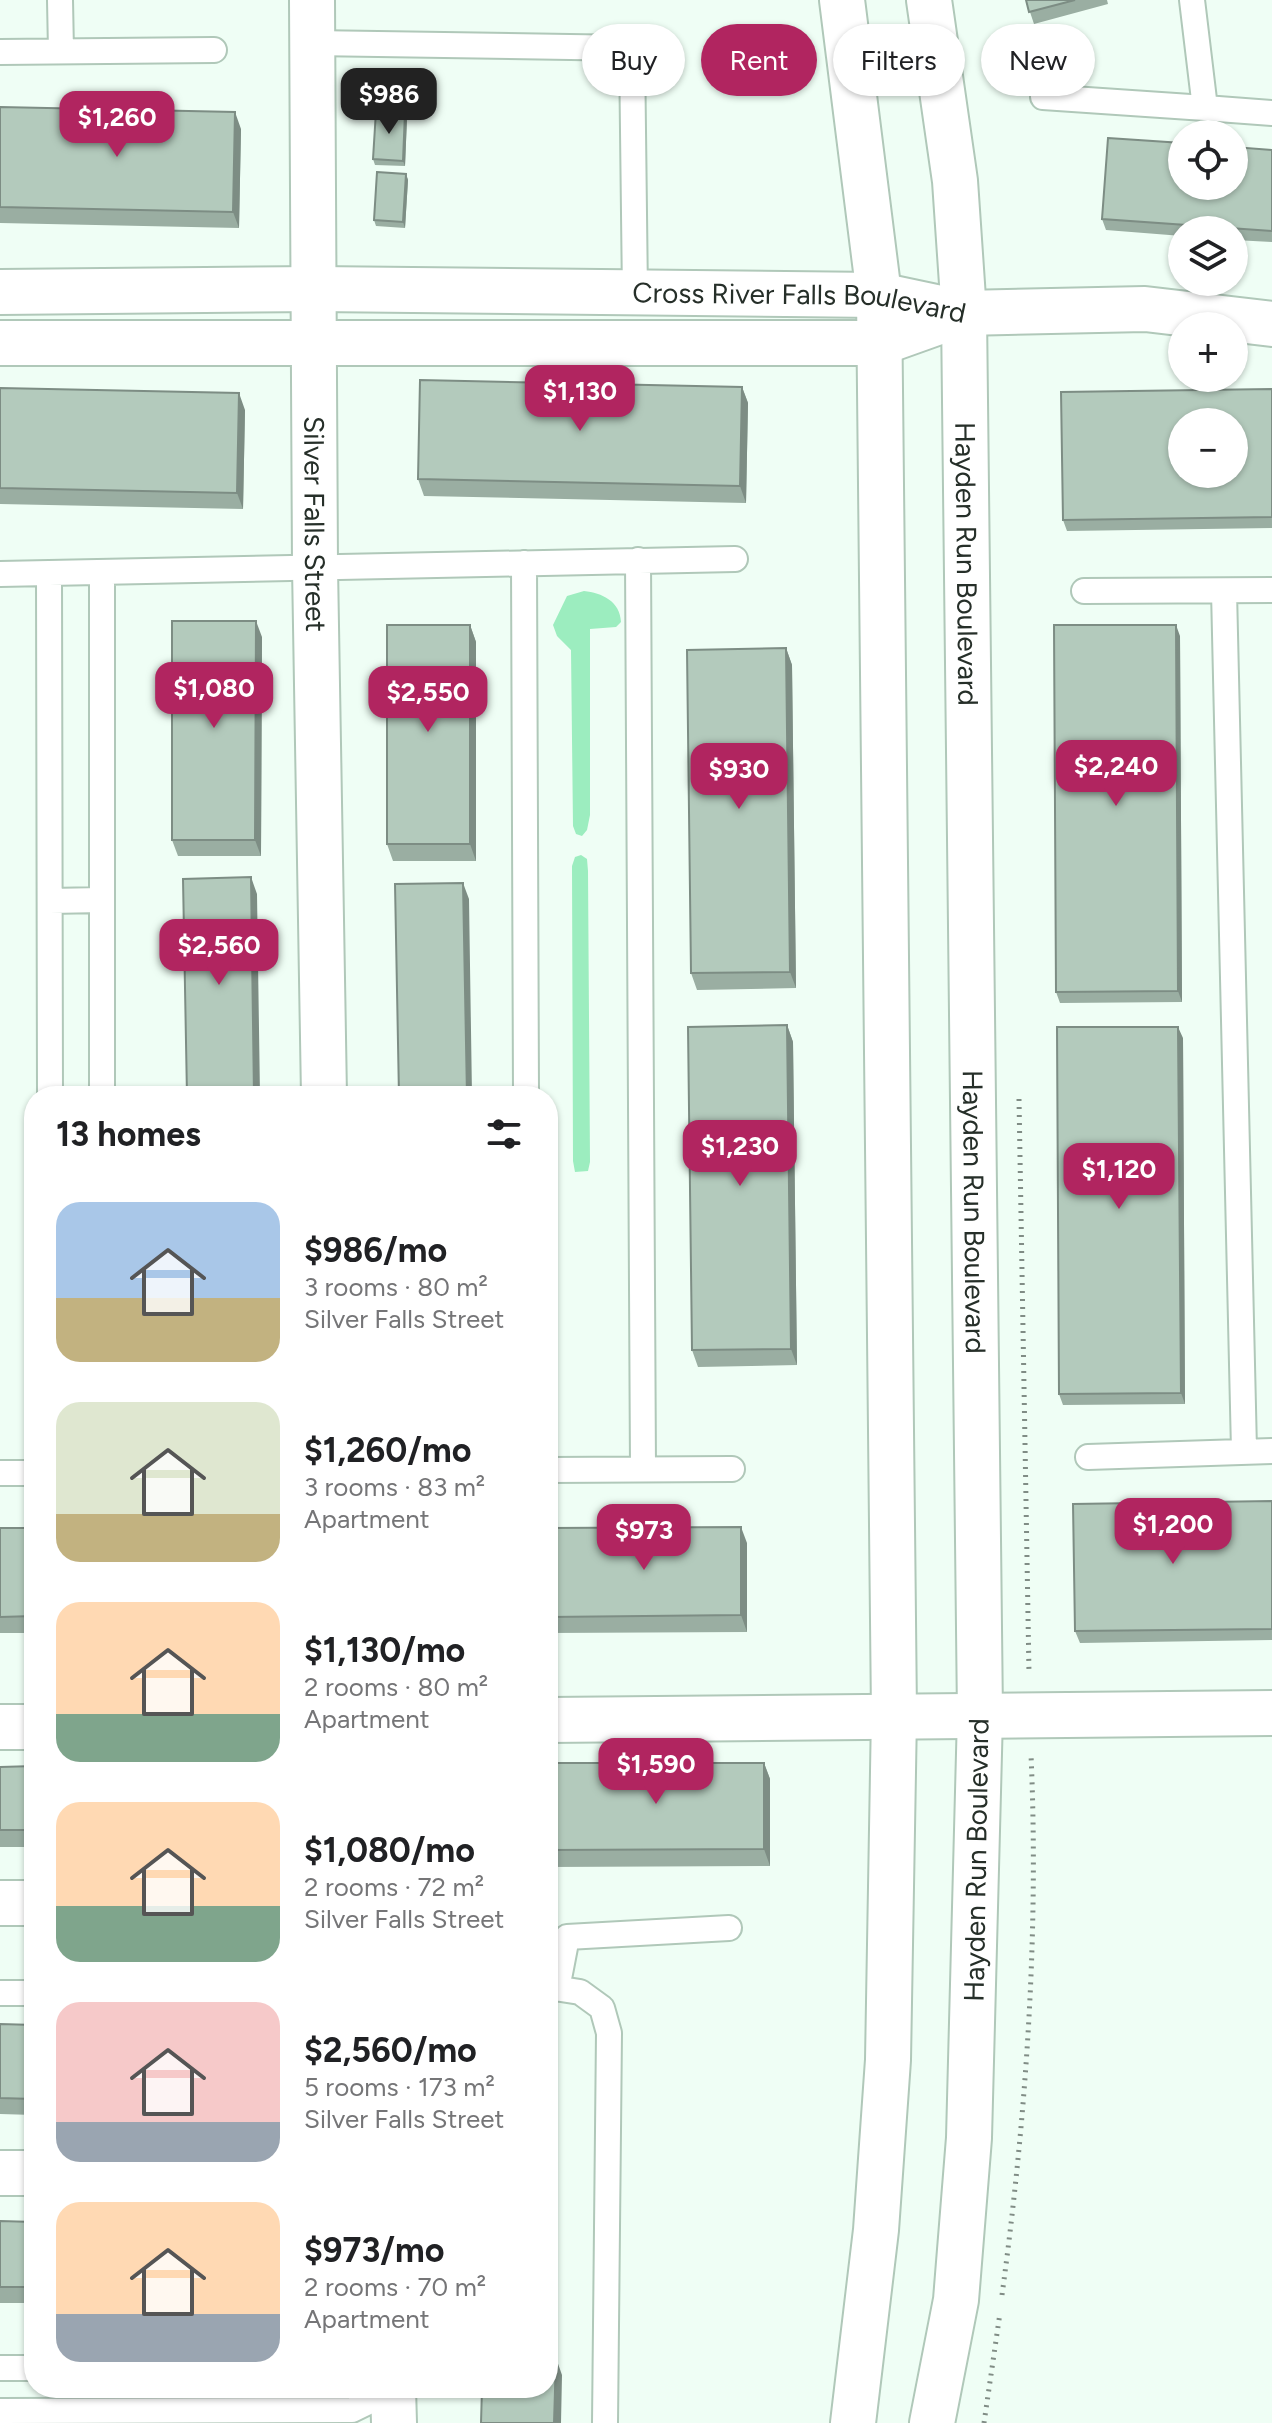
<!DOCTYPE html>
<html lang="en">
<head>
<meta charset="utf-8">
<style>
	:root { --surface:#fff; --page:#f2f2f2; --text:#202124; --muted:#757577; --accent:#b12560 }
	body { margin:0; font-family:Figtree,sans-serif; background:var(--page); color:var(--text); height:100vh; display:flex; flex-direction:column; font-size:30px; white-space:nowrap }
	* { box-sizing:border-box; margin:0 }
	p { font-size:26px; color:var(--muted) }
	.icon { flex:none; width:44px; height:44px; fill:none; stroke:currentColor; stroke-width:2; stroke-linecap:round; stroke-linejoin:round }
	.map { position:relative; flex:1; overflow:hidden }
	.side { position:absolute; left:24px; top:1086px; width:534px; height:1312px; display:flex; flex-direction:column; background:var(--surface); border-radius:32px; box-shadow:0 2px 6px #0004 }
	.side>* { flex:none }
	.guide { position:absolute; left:582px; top:24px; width:570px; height:72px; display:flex; gap:16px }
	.tools { position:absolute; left:1168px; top:120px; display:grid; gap:16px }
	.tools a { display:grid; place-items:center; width:80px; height:80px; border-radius:50%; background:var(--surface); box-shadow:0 2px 6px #0004; font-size:40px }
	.price { position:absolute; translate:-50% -68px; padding:0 18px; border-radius:16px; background:var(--accent); color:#fff; font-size:26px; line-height:52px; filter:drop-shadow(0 2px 4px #0008) }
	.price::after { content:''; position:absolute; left:50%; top:48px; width:24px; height:18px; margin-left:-12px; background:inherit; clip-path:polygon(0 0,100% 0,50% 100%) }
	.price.current { background:#222; color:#fff }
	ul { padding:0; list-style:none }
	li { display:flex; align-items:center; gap:24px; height:200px; padding:0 32px }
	li span { display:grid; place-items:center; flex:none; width:224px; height:160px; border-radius:24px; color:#555 }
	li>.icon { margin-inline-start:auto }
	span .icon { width:96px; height:96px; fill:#fffc; stroke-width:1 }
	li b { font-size:34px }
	h2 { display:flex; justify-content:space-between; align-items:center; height:96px; padding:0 32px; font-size:34px }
	.pill { padding:0 28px; border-radius:36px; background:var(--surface); box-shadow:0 2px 6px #0004; font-size:28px; line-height:72px }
	.pill.current { background:var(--accent); color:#fff }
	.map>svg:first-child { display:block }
	.green { fill:#9cedbf }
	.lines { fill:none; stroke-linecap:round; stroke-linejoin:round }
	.service-casing { stroke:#b0c8b9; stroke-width:28 }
	.minor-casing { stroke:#b0c8b9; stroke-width:48 }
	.secondary-casing { stroke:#b0c8b9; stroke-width:48 }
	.path { stroke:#808c85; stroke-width:5; stroke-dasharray:2 6; stroke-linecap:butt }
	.service { stroke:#fff; stroke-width:24 }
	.minor { stroke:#fff; stroke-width:44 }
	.secondary { stroke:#fff; stroke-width:44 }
	.wall { fill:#9aaea2 }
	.shaded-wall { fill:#7d8d84 }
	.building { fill:#b3cabc; stroke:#7d8d84; stroke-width:2; fill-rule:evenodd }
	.labels { text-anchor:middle; stroke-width:6; stroke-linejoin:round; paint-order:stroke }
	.street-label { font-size:28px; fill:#262f29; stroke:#fff }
</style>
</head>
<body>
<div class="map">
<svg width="1272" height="2423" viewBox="0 0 1272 2423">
	<rect width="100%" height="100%" fill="#effef5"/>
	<path class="green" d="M584,591c18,2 36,10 37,31l-5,5 -26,2v186l-3,15 -5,6 -6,-2 -3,-8 -2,-176 -14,-14 -4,-11 14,-29z
		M581,855l6,4 1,12 2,291 -2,9 -13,1 -2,-11 -1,-295 3,-9z"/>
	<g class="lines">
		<g class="service-casing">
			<path id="service" d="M60,0l1,51
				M1192,0l13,108 67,5
				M312,43l320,5 3,247
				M0,52l214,-2
				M1043,97l162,11
				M638,560l5,909
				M524,563l2,533
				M102,572v524
				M49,573l1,523
				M0,574l735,-15
				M1084,591l188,-1
				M1224,591l20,859
				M50,901l52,-1
				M1088,1457l184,-6
				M548,1470l184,-1
				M0,1473h34
				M548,1987l32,5 22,16 7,25 -4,390
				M557,1989l10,-52 162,-9
				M0,1993h34
				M0,2368h34
				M0,2411l352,-1 41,-20"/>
		</g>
		<g class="minor-casing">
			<g id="minor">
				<path id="s1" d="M312,0l3,567 9,529"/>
				<path id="s2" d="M0,292l316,-3 563,6 85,18 181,-4 127,15"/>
				<path d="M0,343h880l84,-30"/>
				<path d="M548,1720l724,-7"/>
				<path d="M0,1727h34"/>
				<path d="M0,1903h34"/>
				<path d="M0,2173h34"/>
				<path d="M393,2388l1,35"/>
			</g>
		</g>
		<g class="secondary-casing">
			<g id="secondary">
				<path d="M842,0l37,295 15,1419 -6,346 -12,170 -23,193"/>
				<path id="s3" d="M929,0l26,181 9,132 16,1402 -11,423 -13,162 -24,123"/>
			</g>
		</g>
		<path class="path" d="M1019,1099l10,574
			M1002,2295c24,-177 37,-361 29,-540
			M984,2423l16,-110"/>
		<use href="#service" class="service"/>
		<use href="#minor" class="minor"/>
		<use href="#secondary" class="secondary"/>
	</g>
	<path class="wall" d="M1026,0h81l1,4 -74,20z
		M0,107l241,22 -2,99 -239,-5z
		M407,118l-2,48 -30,-1 -2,-6z
		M1272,150v92l-38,-2v-10h-52v6l-76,-6 -4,-11z
		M406,174l2,6 -3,48 -29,-2 -2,-6z
		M742,387l6,16 -2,100 -322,-7 -6,-17z
		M0,388l245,22 -2,99 -243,-5z
		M1272,389v139l-205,3 -4,-11z
		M470,625l6,17v219h-83l-6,-17z
		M1180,636l2,366 -122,1 -4,-11z
		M262,637l-1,219h-83l-6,-16z
		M786,648l6,17 4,323 -99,2 -6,-17z
		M787,1025l6,17 4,323 -99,2 -6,-17z
		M1183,1038l2,366 -122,1 -4,-11z
		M1272,1501v139l-192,3 -5,-12z
		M0,1528h34v105h-34z
		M548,1528l199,15v89l-199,1z
		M548,1763h216l6,16v87l-222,1z
		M34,1766v81h-34v-80z
		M0,2024l34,1v90l-34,-1z
		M0,2221l34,1v81h-34z"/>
	<path class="shaded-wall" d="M235,112l6,17 -2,99 -6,-16z
		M405,112l2,6 -2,48 -2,-5z
		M406,174l2,6 -3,48 -2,-6z
		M742,387l6,16 -2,100 -6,-17z
		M239,393l6,17 -2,99 -6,-16z
		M256,621l6,16 -1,219 -6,-16z
		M470,625l6,17v219l-6,-17z
		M1176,625l4,11 2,366 -4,-11z
		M786,648l6,17 4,323 -6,-16z
		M251,877l6,17 3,202h-6z
		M463,883l6,16 3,197h-5z
		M787,1025l6,17 4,323 -6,-16z
		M1178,1027l5,11 2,366 -4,-11z
		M741,1527l6,16v89l-6,-17z
		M764,1763l6,16v87l-6,-17z
		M549,2047l6,17 -7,196v-191z
		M556,2358l6,17 -1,48h-7z"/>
	<path class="building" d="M1026,0h49l-46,12z
		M0,107l235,5 -2,100 -233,-5z
		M376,111l29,1 -2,49 -30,-2z
		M1108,138l74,5v43h52v-39l38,3v81l-170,-12z
		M377,172l29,2 -3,48 -29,-2z
		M420,380l322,7 -2,99 -322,-7z
		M0,388l239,5 -2,100 -237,-5z
		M1272,389v128l-209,3 -2,-128zM1182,422h52v52h-52z
		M172,621h84l-1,219h-83z
		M387,625h83v219h-83z
		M1054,625h122l2,366 -122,1z
		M786,648l4,324 -99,1 -4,-323z
		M251,877l3,219h-67l-4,-217z
		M463,883l4,213h-68l-4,-212z
		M787,1025l4,324 -99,1 -4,-323z
		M1057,1027h121l3,366 -122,1z
		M1272,1501v128l-197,2 -2,-127z
		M741,1527v88l-193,2v-89z
		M0,1528h34v88l-34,1z
		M548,1763h216v86l-216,1z
		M34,1766v64h-34v-63z
		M0,2024l34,1v74l-34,-1z
		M0,2221l34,1v65h-34z
		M548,2358h8l-2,65h-73l1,-35h66z"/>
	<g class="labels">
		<g class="street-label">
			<text dy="10" stroke="none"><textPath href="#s2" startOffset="800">Cross River Falls Boulevard</textPath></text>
			<text dy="10" stroke="none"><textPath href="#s1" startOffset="524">Silver Falls Street</textPath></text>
			<text dy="10" stroke="none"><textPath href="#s3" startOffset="566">Hayden Run Boulevard</textPath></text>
			<text dy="10" stroke="none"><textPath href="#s3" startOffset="1214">Hayden Run Boulevard</textPath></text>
			<text transform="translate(976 1860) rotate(-89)" y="10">Hayden Run Boulevard</text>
		</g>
	</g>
</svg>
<div class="tools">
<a><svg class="icon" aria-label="locate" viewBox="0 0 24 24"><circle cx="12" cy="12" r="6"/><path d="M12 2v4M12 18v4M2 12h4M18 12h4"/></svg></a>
<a><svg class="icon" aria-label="layers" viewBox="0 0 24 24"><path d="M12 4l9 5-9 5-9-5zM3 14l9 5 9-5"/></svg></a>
<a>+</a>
<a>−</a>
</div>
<b class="price current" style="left:389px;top:136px">$986</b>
<b class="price" style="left:117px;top:159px">$1,260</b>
<b class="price" style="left:580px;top:433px">$1,130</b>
<b class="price" style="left:214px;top:730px">$1,080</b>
<b class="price" style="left:428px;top:734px">$2,550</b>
<b class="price" style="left:1116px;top:808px">$2,240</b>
<b class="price" style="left:739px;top:811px">$930</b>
<b class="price" style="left:219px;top:987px">$2,560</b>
<b class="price" style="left:740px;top:1188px">$1,230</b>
<b class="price" style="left:1119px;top:1211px">$1,120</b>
<b class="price" style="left:1173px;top:1566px">$1,200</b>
<b class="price" style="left:644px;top:1572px">$973</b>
<b class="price" style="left:656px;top:1806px">$1,590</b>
<div class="guide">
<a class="pill">Buy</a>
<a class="pill current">Rent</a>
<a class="pill">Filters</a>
<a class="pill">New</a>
</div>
<section class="side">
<h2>13 homes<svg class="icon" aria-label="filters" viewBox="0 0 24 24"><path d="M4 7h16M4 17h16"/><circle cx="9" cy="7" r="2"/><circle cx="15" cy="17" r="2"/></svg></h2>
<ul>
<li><span style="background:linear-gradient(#a9c7e8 60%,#c2b280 0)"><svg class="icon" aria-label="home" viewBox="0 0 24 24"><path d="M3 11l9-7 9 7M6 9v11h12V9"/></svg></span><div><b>$986/mo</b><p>3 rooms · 80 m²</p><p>Silver Falls Street</p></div></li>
<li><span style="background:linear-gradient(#dfe7d0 70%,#c2b280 0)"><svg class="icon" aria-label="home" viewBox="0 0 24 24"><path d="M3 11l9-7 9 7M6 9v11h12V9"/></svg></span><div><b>$1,260/mo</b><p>3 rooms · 83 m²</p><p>Apartment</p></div></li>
<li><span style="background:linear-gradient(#ffd9b3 70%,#7fa58c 0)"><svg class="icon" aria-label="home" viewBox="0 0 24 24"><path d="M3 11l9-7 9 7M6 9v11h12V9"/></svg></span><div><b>$1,130/mo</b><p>2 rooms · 80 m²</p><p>Apartment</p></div></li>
<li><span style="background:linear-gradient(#ffd9b3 65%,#7fa58c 0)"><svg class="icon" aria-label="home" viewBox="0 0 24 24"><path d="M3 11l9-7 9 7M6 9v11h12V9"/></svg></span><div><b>$1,080/mo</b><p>2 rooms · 72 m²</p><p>Silver Falls Street</p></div></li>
<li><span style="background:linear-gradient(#f6c9c9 75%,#9aa5b1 0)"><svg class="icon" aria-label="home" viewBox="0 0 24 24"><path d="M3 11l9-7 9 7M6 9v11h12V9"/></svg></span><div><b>$2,560/mo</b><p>5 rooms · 173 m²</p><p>Silver Falls Street</p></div></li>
<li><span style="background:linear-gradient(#ffd9b3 70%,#9aa5b1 0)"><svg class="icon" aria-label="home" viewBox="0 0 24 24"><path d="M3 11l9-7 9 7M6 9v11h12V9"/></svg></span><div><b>$973/mo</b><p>2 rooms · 70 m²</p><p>Apartment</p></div></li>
</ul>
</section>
</div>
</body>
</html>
